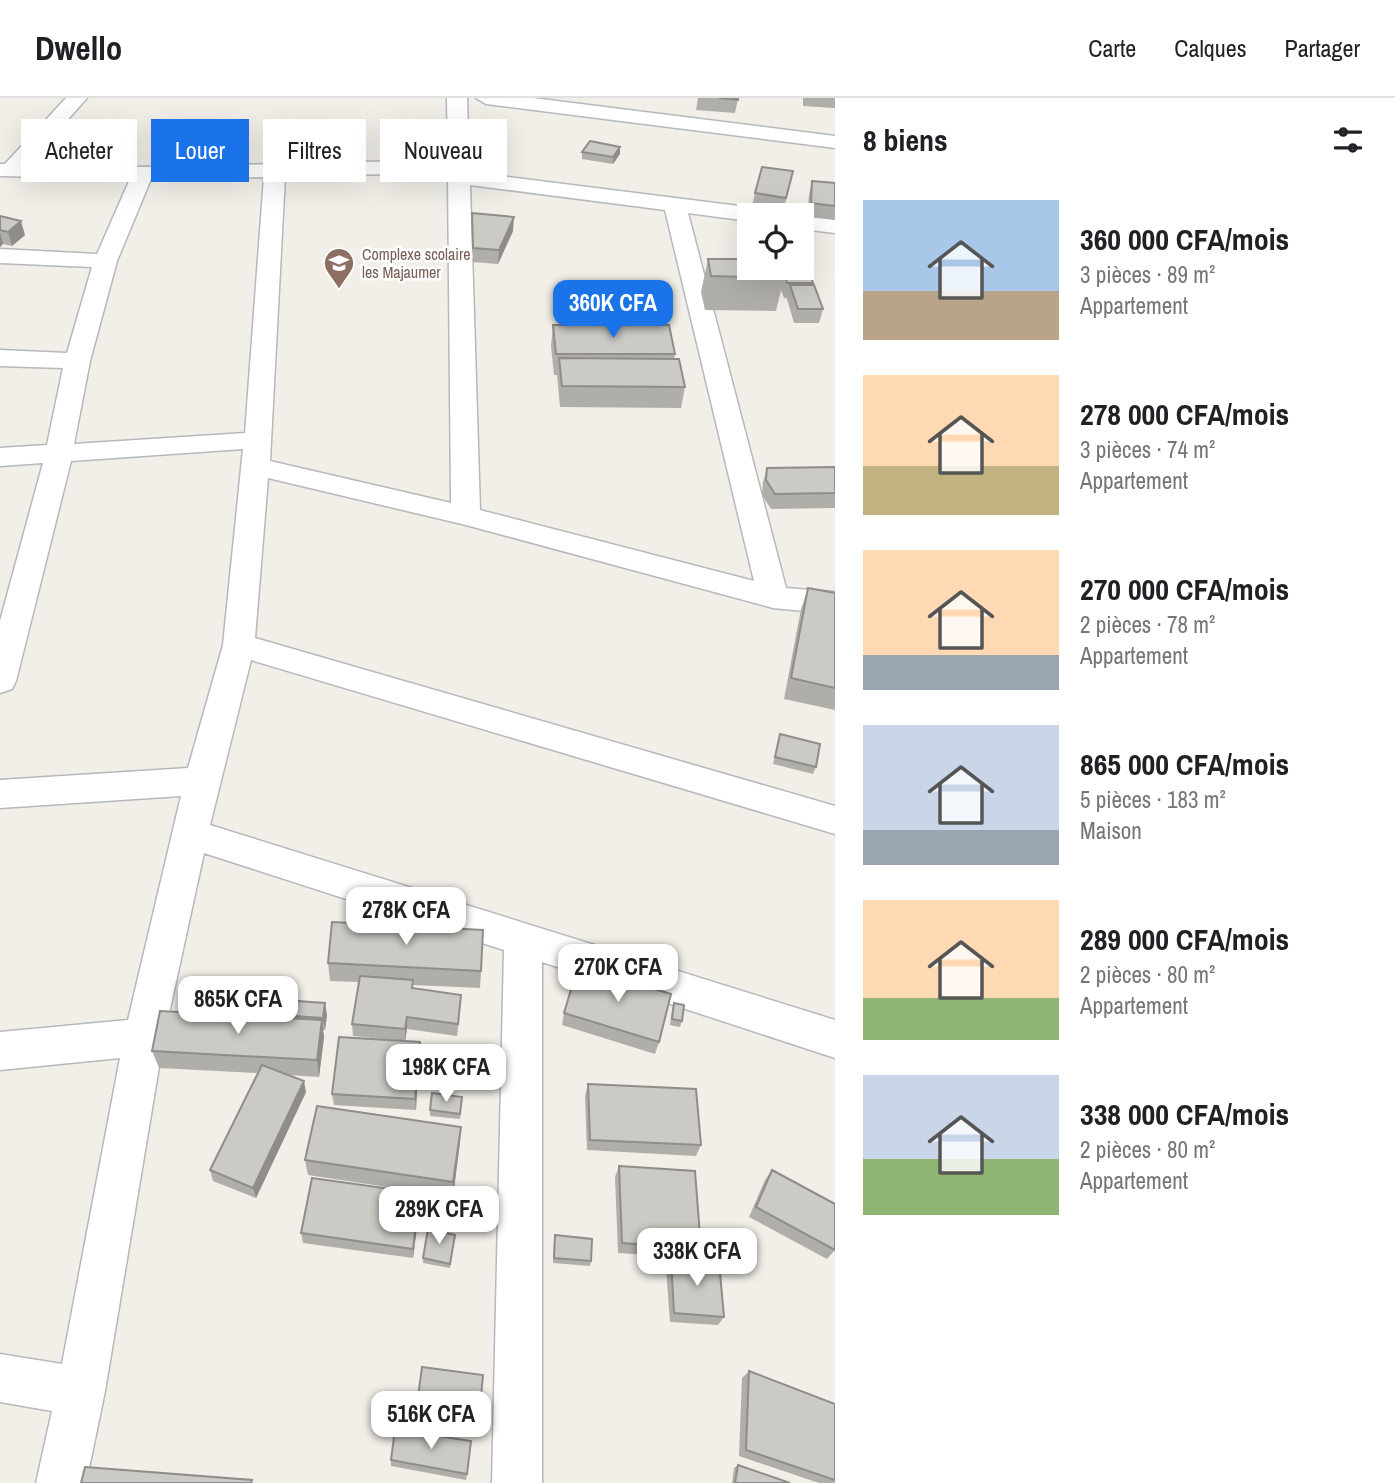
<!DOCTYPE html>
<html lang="fr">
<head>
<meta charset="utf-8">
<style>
	:root { --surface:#fff; --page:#f2f2f2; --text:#202124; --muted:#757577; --line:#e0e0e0; --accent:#1a73e8 }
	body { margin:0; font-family:"Archivo Narrow",sans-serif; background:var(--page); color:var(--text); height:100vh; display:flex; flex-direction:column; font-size:26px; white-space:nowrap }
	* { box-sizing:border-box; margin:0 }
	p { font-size:23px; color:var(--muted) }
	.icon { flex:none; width:38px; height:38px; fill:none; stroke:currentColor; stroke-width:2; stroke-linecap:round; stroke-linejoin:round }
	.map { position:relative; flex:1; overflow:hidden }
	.sheet { display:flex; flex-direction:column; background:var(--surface); width:560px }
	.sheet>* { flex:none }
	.hud { position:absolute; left:21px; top:21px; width:665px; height:63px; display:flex; gap:14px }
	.tools { position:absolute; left:737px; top:105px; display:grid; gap:14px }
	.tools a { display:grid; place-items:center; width:77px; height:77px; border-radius:0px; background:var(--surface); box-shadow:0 7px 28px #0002; font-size:35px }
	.price { position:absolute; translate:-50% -60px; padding:0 16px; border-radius:14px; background:#fff; color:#222; font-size:23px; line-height:46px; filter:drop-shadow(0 2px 4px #0008) }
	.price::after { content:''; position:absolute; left:50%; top:42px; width:21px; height:16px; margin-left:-10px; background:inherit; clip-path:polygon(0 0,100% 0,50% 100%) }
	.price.active { background:var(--accent); color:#fff }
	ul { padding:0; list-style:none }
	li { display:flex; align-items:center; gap:21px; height:175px; padding:0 28px }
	li span { display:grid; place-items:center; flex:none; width:196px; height:140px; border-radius:0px; color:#555 }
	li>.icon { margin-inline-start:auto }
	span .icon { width:84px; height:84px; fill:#fffc; stroke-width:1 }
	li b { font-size:30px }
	h2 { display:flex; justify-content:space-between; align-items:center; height:84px; padding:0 28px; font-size:30px }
	.pill { padding:0 24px; border-radius:0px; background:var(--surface); box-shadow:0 7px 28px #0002; font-size:24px; line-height:63px }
	.pill.active { background:var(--accent); color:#fff }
	header { display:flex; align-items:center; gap:42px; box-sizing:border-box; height:98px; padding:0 35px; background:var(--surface); border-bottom:2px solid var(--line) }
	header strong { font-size:33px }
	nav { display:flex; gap:38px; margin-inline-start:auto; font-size:24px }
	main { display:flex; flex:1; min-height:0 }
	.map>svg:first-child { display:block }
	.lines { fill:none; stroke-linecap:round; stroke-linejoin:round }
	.minor-casing { stroke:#b5b8bc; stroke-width:3 }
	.minor { fill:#fff; fill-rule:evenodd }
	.wall { fill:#afaea9 }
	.shaded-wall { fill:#8f8d8a }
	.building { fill:#cccac5; stroke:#8f8d8a; stroke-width:2 }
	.labels { text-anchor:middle; stroke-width:5; stroke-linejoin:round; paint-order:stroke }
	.far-education-label { font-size:16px; fill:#785e54; stroke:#fff; text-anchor:start }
</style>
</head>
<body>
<header>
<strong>Dwello</strong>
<nav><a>Carte</a><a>Calques</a><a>Partager</a></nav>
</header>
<main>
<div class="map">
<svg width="835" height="1385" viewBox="0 0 835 1385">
	<rect width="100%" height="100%" fill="#f1efe8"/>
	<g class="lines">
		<g class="minor-casing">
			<path id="minor" d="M66,0h21l-59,66 115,3 305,-7 -1,-62h20l2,74 286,36 8,2 3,5h-17v6l-61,-8 98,375 49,4v22l-62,-6 -307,-83 -198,-47 -13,160 580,168v28l-584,-174 -41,165 625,195v38l-293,-96v521h-50l12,-533 -300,-97 -40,184 -59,354 -19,92h-50l16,-72 -52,-9v-48l62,10 58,-306 -120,12v-38l128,-12 53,-224 -181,12v-28l188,-12 35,-123 20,-196 -172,12 -55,220 -4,8 -12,4v-72l43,-158 -43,3v-18l47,-3 16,-77 -63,-2v-16l67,3 25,-86 -92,-4v-14l97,5 33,-75 -130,-3v-12h5zM448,75l3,330 -181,-42 15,-285zM264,79l-19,256 -171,11 16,-83 27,-100 34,-82zM470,87l195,25 89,371 -274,-71z
				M476,0h57l302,38v12l-349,-44z
				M802,117l33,4v14l-33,-4z"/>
		</g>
		<use href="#minor" class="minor"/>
	</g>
	<path class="wall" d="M698,0h40l-3,15 -39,-3z
		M803,0h32v10l-32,-2z
		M620,49v7l-7,10 -31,-5v-7z
		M793,73l-10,41 -31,-5 3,-14z
		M812,83l23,2v37l-28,-3 2,-22z
		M472,115l41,18 -15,33 -25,-2z
		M0,118l25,19 -13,11 -9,-2 -3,3z
		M708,161l41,9h53l11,15 -1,2 11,24 -4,14h-25l-7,-24v-1h-3l-3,-8 -5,21 -71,-1 -4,-18z
		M553,227l122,29 -1,5 11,28 -4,21 -121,-1 -3,-32h-3l-3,-29z
		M835,369v41l-64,1 -9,-14 1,-13 4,-14z
		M808,490l27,5v117l-51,-11 17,-90z
		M780,636l36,33 -3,7 -40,-10z
		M328,865l153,8 -1,17 -67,-3v3l47,20 -3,28 -50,-7 -2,12 -52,-5 -1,-12 7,-42 -29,-1z
		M674,905l8,18 -2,6 -10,-2 2,-16z
		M193,911l134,6 -2,15h-2l1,7 -5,40 -31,-2 18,17 -50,106 -43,-17 -3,-11 48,-97 -99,-5 -7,-17 42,-38z
		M564,915l95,29 -4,12 -93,-29z
		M419,956l-3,56 -82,-5 -2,-11z
		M588,986l113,61 -5,11 -109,-6 -2,-54z
		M462,999l-2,22 -30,-3v-6z
		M461,1029l-8,70 -145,-22 -3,-15z
		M619,1068l82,83 -5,9 -78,-5 -3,-76z
		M772,1072l63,80 -8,9 -78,-42 16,-37z
		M420,1105l-7,55 -110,-15 -2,-10z
		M455,1137l-5,33 -27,-5v-5z
		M555,1137l36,26 -1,5 -37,-3 1,-23z
		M671,1161l53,58 -6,8 -48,-3 -4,-54z
		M749,1273l86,33v79h-16l-80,-27 3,-78z
		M415,1321l63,9 -1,7 -62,-9z
		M391,1362l76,14 -1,6 -75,-14z
		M738,1367l52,18h-58l2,-15z"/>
	<path class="shaded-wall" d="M620,49v7l-7,10v-7z
		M514,119l-1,14 -15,33 1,-14z
		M21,123l4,14 -13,11 -4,-14z
		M0,134l3,12 -3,3z
		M325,905l2,12 -2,15 -2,-12z
		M407,919v12l-2,12v-12z
		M322,922l2,17 -5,40 -2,-17z
		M420,944l-1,12 -3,56 -1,-11z
		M304,983l2,11 -50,106 -3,-10z
		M461,1029l-1,16 -7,54v-15z
		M420,1095v10l-7,55v-9z"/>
	<path class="building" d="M719,0h19v2z
		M590,43l30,6 -7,10 -31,-5z
		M762,69l31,4 -7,27 -31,-5z
		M812,83l23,2v23l-24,-3z
		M472,115l42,4 -15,33 -26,-2z
		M0,118l21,5 -13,11 -8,-2z
		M802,160h3l8,25h-26l-4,-15h19z
		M708,161h41v9h32l3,10 -73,-2z
		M790,187h24l9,24h-25z
		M553,227h116l6,29h-119z
		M559,260l120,1 6,28 -123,-1z
		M835,369v26l-60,1 -9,-14 1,-12z
		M808,490l27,5v95l-44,-10z
		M780,636l40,10 -4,23 -41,-10z
		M332,824l151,8 -2,41 -153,-8z
		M578,868l93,28 -12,48 -95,-29z
		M360,878l53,4 -1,8 49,7 -3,29 -51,-7 -2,12 -53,-5z
		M196,896l129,9 -2,15 -130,-9z
		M674,905l10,2 -2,16 -10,-2z
		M160,913l162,9 -5,40 -165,-9z
		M339,939l81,5 -5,57 -83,-5z
		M262,967l42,16 -51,107 -43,-18z
		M588,986l108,5 5,56 -111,-5z
		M432,995l30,4 -2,17 -30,-4z
		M317,1008l144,21 -8,55 -148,-22z
		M619,1068l76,5 6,78 -79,-6z
		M772,1072l63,34v46l-79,-43z
		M312,1080l108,15 -7,56 -112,-16z
		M428,1131l27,6 -5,29 -27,-6z
		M555,1137l37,4 -1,22 -37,-3z
		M671,1161l48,3 5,55 -50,-4z
		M422,1269l61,8 -5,53 -63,-9z
		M749,1273l86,33v76l-89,-30z
		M395,1331l76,12 -4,33 -76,-14z
		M738,1367l52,18h-55z
		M85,1369l167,13 -1,3h-170z"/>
	<defs>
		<g id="school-pin" transform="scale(1.575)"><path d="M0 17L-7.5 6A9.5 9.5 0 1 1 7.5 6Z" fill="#8d6e63" stroke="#fff"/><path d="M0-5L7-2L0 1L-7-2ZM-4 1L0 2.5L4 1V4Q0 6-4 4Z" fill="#fff"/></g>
	</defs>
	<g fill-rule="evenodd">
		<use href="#school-pin" x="339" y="165"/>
	</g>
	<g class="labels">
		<g class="far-education-label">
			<text x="362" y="162">Complexe scolaire<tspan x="362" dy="18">les Majaumer</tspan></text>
		</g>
	</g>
</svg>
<div class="tools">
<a><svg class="icon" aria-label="locate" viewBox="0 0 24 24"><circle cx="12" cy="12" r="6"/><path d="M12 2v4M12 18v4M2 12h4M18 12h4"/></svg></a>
</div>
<b class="price active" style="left:613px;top:242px">360K CFA</b>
<b class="price" style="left:406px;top:849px">278K CFA</b>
<b class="price" style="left:618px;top:906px">270K CFA</b>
<b class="price" style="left:238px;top:938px">865K CFA</b>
<b class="price" style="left:446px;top:1006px">198K CFA</b>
<b class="price" style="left:439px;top:1148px">289K CFA</b>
<b class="price" style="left:697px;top:1190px">338K CFA</b>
<b class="price" style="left:431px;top:1353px">516K CFA</b>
<div class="hud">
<a class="pill">Acheter</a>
<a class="pill active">Louer</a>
<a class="pill">Filtres</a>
<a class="pill">Nouveau</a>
</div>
</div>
<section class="sheet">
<h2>8 biens<svg class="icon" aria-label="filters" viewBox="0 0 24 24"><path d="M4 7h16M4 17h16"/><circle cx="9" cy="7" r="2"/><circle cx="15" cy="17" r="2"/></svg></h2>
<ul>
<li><span style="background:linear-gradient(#a9c7e8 65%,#b9a48a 0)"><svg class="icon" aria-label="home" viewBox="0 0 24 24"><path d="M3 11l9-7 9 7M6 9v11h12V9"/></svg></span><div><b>360 000 CFA/mois</b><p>3 pièces · 89 m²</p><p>Appartement</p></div></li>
<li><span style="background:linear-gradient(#ffd9b3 65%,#c2b280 0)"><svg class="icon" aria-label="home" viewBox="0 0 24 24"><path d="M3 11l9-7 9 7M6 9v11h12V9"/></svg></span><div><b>278 000 CFA/mois</b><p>3 pièces · 74 m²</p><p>Appartement</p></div></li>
<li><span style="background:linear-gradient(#ffd9b3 75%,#9aa5b1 0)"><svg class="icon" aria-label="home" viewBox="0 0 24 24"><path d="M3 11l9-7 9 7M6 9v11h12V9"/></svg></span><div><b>270 000 CFA/mois</b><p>2 pièces · 78 m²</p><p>Appartement</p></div></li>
<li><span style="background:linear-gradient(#c9d6e8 75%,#9aa5b1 0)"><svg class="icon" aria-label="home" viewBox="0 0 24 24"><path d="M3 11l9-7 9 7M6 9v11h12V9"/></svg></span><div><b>865 000 CFA/mois</b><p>5 pièces · 183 m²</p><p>Maison</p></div></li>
<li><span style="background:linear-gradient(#ffd9b3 70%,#8fb573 0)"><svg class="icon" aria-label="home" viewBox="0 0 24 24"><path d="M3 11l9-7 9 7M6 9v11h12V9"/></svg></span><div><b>289 000 CFA/mois</b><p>2 pièces · 80 m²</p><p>Appartement</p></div></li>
<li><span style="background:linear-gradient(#c9d6e8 60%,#8fb573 0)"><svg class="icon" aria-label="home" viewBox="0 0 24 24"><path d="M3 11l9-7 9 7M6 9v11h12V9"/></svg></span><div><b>338 000 CFA/mois</b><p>2 pièces · 80 m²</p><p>Appartement</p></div></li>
</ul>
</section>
</main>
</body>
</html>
